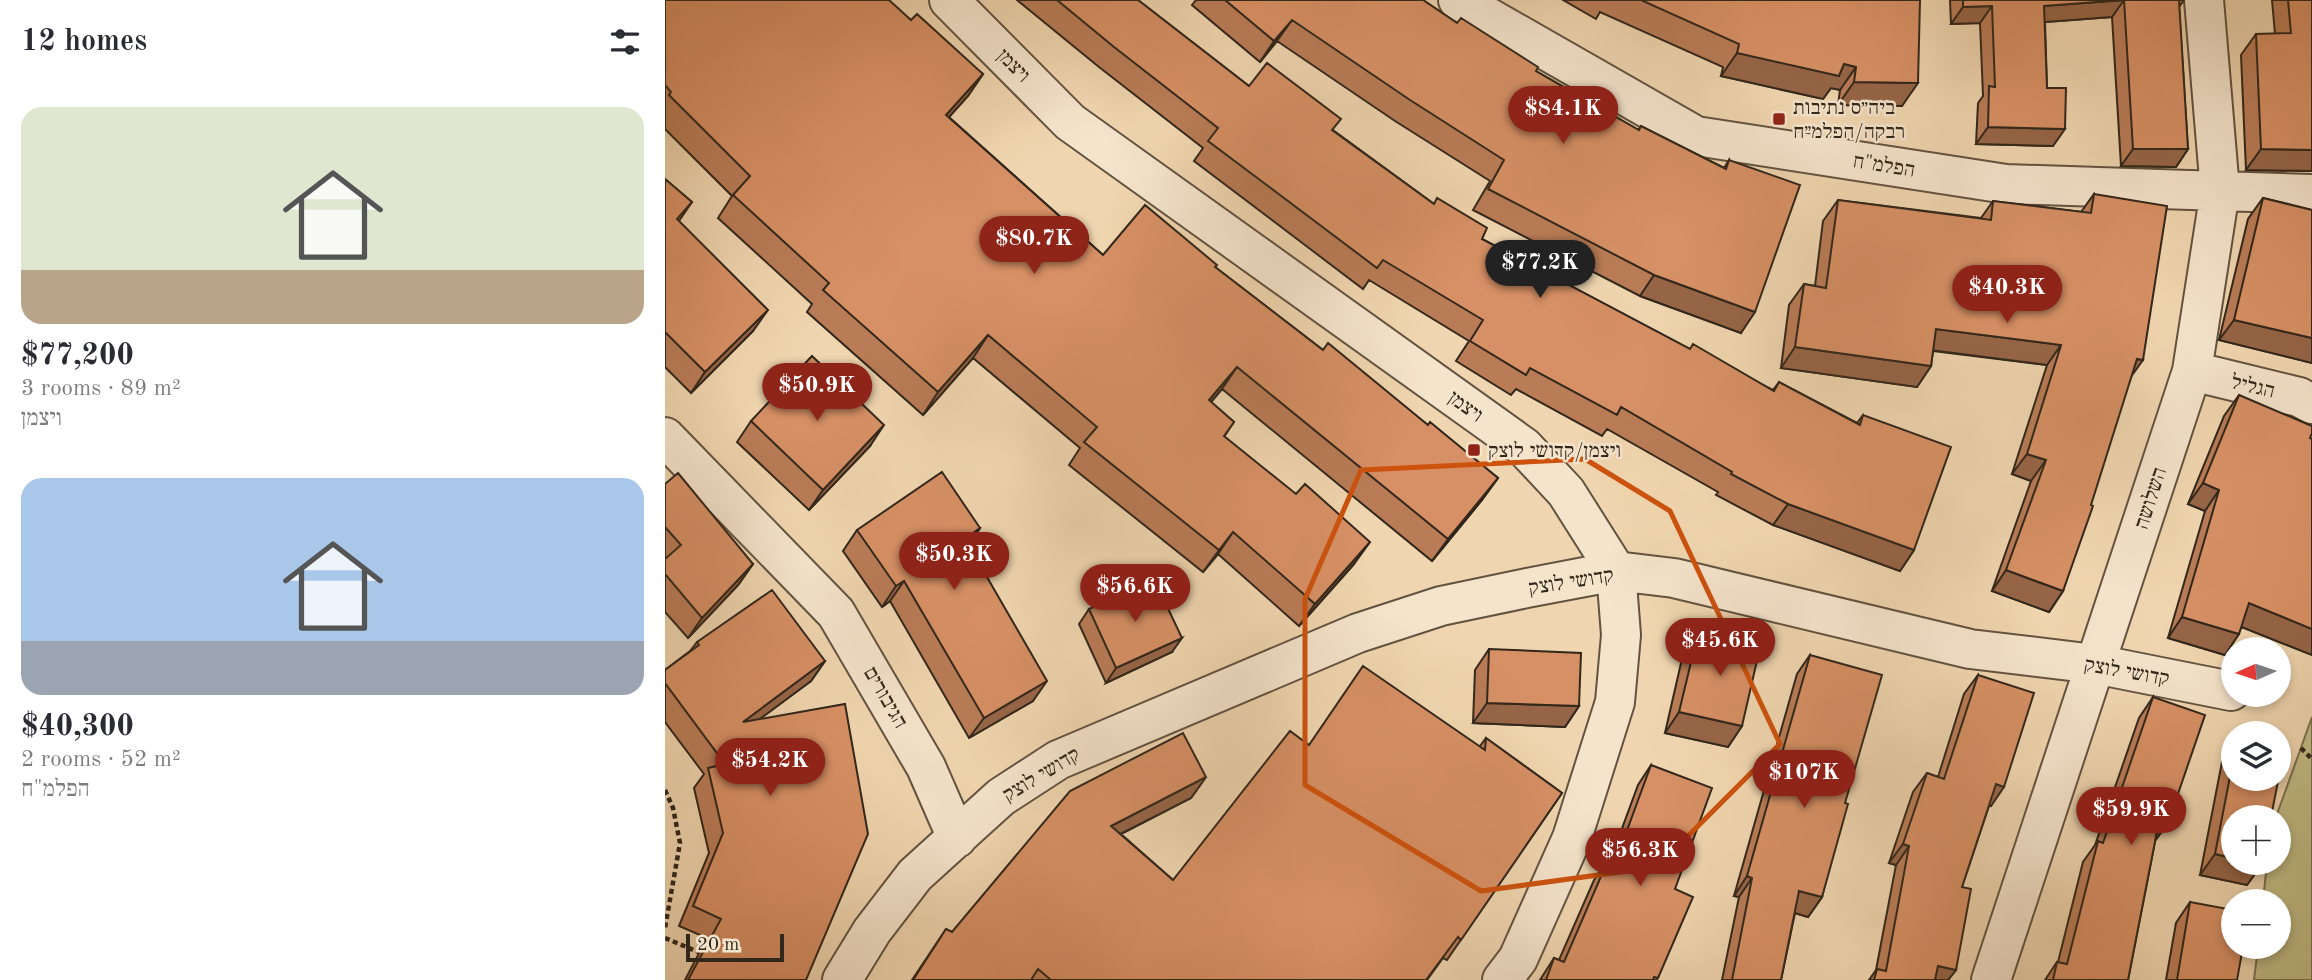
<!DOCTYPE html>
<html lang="en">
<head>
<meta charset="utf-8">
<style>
	:root { --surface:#fff; --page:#f2f2f3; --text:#2b2b33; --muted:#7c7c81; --accent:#8f2418 }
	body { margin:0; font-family:"Old Standard TT","Frank Ruhl Libre",serif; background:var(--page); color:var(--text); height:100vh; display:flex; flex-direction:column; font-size:26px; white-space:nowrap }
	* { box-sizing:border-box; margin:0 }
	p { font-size:23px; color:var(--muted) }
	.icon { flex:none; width:38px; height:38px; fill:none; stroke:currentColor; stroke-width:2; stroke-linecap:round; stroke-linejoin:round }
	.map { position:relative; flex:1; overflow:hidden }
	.sheet { display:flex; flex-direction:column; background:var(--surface); width:665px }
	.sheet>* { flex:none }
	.needle { width:46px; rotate:267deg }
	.controls { position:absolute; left:1556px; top:637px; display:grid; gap:14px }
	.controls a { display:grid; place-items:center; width:70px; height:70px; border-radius:50%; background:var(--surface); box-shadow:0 4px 10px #0003; font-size:35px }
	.scale { position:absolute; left:21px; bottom:18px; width:98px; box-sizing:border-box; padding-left:7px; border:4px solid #32271b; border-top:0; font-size:19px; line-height:24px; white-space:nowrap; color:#32271b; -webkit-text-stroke:5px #f5e4cc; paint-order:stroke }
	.price { position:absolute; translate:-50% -60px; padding:0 16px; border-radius:24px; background:var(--accent); color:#fff; font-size:23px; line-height:46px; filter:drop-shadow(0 2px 4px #0008) }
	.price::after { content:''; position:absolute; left:50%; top:42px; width:21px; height:16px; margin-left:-10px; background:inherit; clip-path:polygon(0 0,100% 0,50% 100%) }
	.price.on { background:#222; color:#fff }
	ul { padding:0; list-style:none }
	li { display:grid; align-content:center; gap:14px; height:371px; padding:0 21px }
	li span { display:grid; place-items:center; height:217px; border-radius:21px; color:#555 }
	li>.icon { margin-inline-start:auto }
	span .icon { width:126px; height:126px; fill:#fffc; stroke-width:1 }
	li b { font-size:30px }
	h2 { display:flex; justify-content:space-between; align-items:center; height:84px; padding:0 21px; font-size:30px }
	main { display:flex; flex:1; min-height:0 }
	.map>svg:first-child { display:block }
	.green { fill:#c1bc86; stroke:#7a7250; stroke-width:2 }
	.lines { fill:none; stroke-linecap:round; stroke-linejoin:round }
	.minor-casing { stroke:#625340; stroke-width:42 }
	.path { stroke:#32271b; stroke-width:4.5; stroke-dasharray:5 3.5; stroke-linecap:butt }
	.minor { stroke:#f5e4cc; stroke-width:38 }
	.wall { fill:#b97c57; stroke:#32271b; stroke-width:2 }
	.shaded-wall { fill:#966547; stroke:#32271b; stroke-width:2 }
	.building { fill:#d79065; stroke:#32271b; stroke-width:2 }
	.marked { fill:none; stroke:#cd520e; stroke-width:5; stroke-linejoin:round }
	.poi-dot { fill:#8f2418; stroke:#f5e4cc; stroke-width:2.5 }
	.labels { text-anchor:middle; stroke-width:5; stroke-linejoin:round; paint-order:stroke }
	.street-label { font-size:21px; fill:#32271b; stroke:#f5e4cc }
	.poi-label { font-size:21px; fill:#32271b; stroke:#f5e4cc; text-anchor:start }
</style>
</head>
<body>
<main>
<section class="sheet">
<h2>12 homes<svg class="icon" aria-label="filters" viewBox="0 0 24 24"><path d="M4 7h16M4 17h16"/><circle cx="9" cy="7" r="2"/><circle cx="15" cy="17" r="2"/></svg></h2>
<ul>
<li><span style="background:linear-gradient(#dfe7d0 75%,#b9a48a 0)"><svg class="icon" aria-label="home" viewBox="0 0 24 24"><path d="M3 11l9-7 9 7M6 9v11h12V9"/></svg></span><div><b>$77,200</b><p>3 rooms · 89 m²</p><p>ויצמן</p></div></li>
<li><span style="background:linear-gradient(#a9c7e8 75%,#9aa5b1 0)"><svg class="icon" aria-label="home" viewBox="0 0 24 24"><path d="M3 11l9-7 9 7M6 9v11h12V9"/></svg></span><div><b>$40,300</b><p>2 rooms · 52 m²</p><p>הפלמ&quot;ח</p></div></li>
</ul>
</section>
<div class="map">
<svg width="1647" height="980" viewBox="0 0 1647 980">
	<rect width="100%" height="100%" fill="#f0d6b0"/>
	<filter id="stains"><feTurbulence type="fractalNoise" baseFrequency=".00286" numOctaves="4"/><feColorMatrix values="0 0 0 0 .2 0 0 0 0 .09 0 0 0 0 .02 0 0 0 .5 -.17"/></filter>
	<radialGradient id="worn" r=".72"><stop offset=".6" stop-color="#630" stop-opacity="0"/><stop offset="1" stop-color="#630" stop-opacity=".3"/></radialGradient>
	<path class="green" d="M1647,717v263h-58l4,-33h21v-46h-16l4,-38h12v-46h-3z"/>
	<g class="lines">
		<g class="minor-casing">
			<path id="minor" d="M284,0l121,122 454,325 42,45 50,79 5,64 -6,67 -43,136 -54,121 -16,21
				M793,0l238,136 310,48 306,10
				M1527,371l107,26 13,7
				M0,437l171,176 90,154 31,71
				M177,980l30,-49 43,-56 86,-78 57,-37 300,-127 83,-27 86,-18 89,-17 58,7 296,71 125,15 136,27
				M1326,980l201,-609 28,-180 -16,-191"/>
		</g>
		<path class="path" d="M1636,748l11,11
			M0,790l8,18 7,35 -15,85
			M0,938l38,16"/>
		<use href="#minor" class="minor"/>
	</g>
	<path class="wall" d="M0,0l246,20 72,54 -15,22 -19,21 154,138 112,12 108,83 105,75 70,53 -16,22 -50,61 -210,-172 -11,13 23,20 -10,15 130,127 -55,62 -81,-72 -15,18 -134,-107 11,-17 -107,-90 -50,57 -116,-103 5,-8 -94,-86 14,-22 -67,-67z
		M352,0h121l111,86 84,44 149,109 207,110 84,41 6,-8 78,41 6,-8 51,135 -14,21 -127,-46 -57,-30 2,-3 -111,-63 -5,7 -86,-47 -5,6 -55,-34 13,-20 -100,-61 -6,9 -169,-128 9,-13 -104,-81z
		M531,0h227l34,23 79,48 102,59 3,-4 83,42 5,-8 12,173 -101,-37 -167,-86 17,-29 -95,-60 -118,-80 -17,21 -68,-57z
		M898,0h357l-18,106 -64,-1 2,-15 -9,-2 -8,11 -102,-23 2,-9 -123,-55 -4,7z
		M1285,0h234l-5,7 9,142 -12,18 -55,-1 -9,-149 -67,5 2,66 6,58 -77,-2 2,-41 5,-7 -3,-73 -29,1z
		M1607,0h40v171l-66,-1 -5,-115 15,-21h19z
		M0,179l27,23 -13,19 74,110 -62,62 -26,-26z
		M1429,194l37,182 -68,215 -14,21 -57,-21 39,-110 -19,-7 35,-109 -114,-14 -2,15 -14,21 -136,-19 8,-63 15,-21 11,2 8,-65 15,-21 143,18 12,-17 88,11z
		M1598,198l49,12v153l-93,-23 29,-121z
		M1574,395l73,44v216l-70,-28 -17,28 -57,-17 37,-127 -17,-7 36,-88z
		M86,421l119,25 -61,64 -72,-68z
		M0,484l88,80 -15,21 -50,53 -23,-26z
		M315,528l-11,17 64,156 -64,37 -79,-137 -8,6 -39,-56 14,-21z
		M424,609l83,43 -66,31 -27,-59z
		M1034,629l43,97 -14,21 -63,-14 19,-83z
		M32,642l128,19 -14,20 -52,38 47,261h-121l22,-42 -28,-12 30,-73 -15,-65 10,-14 -39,-52v-52l25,-19z
		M824,649l90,57 -14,21 -92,-4 2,-53z
		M1145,655l35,148 -23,94 -14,20 -13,-4 -14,67h-59l17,-83 -5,-1 63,-222z
		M1313,675l13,131h-2l-27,81 -6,83 -8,10h-79l7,-10 20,-105 -7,-2 24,-71 14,-19 11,4 26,-83z
		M1488,697l2,145 -27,138h-83l12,-18h1l25,-100 12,-17 44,-127z
		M821,738l76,55 -115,167 -4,-2 -16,22h-515l34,-51 6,3 254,-155 -15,21 -70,36 52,46 136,-135 171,1z
		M1568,747v32l29,85 -15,21 -47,-10 22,-113z
		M986,765l24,124 -17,89 -2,2h-116l14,-22 5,2 35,-80 14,-20 2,1 28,-76z
		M1525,902l47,78h-71l10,-57z"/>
	<path class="shaded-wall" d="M1459,0l-12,17 -80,6 12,-17z
		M1327,6l-12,17 -29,1 12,-17z
		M627,20l-15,21 -17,21 14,-21z
		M1072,53l107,11 12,3 -16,23 -9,-2 -8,11 -102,-23z
		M318,74l-15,22 -37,41 15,-22z
		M1189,82l64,1 -16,23 -64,-1z
		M1323,127l77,2 -12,17 -77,-2z
		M1468,149h55l-12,18 -55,-1z
		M1596,149l51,1v21l-66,-1z
		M989,275l101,37 -14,21 -101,-37z
		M103,310l-15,21 -62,62 14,-21z
		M1569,320l78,18v25l-93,-23z
		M1271,329l125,16 -14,20 -125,-16z
		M323,335l-15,23 -50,57 15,-23z
		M1130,347l136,19 -14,21 -136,-19z
		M1472,359l6,1 -15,21z
		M572,367l-15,22 -28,33 15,-22z
		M219,425l-14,21 -61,64 14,-20z
		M1362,454l19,6 -15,21 -19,-7z
		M833,478l-16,22 -50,61 16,-22z
		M1538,483l16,7 -14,21 -17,-7z
		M1123,504l126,46 -14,21 -127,-46z
		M315,528l-14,21 -1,-10z
		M568,532l-15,22 -15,18 16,-22z
		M705,542l-16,22 -55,62 16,-22z
		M88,564l-15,21 -50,53 14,-20z
		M1341,570l57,21 -14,21 -57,-21z
		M239,581l-14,20 -8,6 14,-21z
		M1584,603l63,26v26l-78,-31z
		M1517,617l57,17 -14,21 -57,-17z
		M517,638l-10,14 -66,31 10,-15z
		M160,661l-14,20 -82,61 14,-20z
		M382,681l-14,20 -64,37 15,-20z
		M822,703l92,3 -14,21 -92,-4z
		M1014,712l63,14 -14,21 -63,-14z
		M541,777l-15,21 -94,48 14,-20z
		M1331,784l8,3 -13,19 -8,-2z
		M1494,821l9,2 -15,21z
		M1238,844l6,2 -13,19 -7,-2z
		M1550,854l18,4v5h22l7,1 -15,21 -47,-10z
		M1082,876l5,2 -13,19 -5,-1z
		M1134,891l23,6 -14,20 -23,-7z
		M1273,966l18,4 -8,10h-20z"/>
	<path class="building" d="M0,0h224l22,20 6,-6 66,60 -37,41 157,140 42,-50 72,60 -2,2 108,83 5,-7 100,82 2,-3 68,56 -50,61 -211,-172 -28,33 25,22 -10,14 72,58 9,-10 65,58 -55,62 -82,-72 -14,18 -135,-108 13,-15 -109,-92 -50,57 -115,-102 6,-7 -96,-88 17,-19 -81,-81 2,-3 -6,-7z
		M392,0h81l111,86 18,-23 74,56 -9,11 102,74 3,-6 50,30 -5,11 208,110 3,-5 81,47 5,-9 81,43 3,-10 88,32 -37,103 -126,-46 -57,-30 1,-2 -111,-65 -4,8 -87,-47 -4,7 -56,-34 13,-21 -100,-60 -6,8 -169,-127 10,-13 -104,-81z
		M560,0h198l34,23 4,-5 77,49 -2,4 103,59 2,-4 85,43 3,-9 71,25 -45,127 -101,-37 -166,-86 16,-29 -94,-60 -118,-80 -18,21z
		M976,0h279l-2,83 -64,-1 2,-15 -12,-3 -5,12 -102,-23 2,-9z
		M1298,0h216l9,149h-55l-9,-149 -80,6 3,82h19l-1,41 -77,-2 1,-41 6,1 -3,-81 -29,1z
		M1623,0h24v150l-51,-1 -5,-115 35,-1z
		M0,179l27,23 -15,17 91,91 -63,62 -40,-40z
		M1429,194l73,12 -24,154 -6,-1 -46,146 2,1 -30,85 -57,-21 40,-110 -19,-6 34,-109 -125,-16 -5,37 -136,-19 9,-63 22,4 12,-88 153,20 2,-19 98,12z
		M1598,198l49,12v128l-78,-18z
		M147,356l72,69 -61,65 -72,-69z
		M1574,395l73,31v7l-2,5 2,1v190l-63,-26 -10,31 -57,-17 37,-127 -16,-7z
		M277,472l38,56 -15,11 82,142 -63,37 -80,-137 -8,5 -39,-56z
		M13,473l75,91 -51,54 -37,-44v-15l16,-14 -16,-18v-43z
		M489,579l28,59 -66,30 -27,-59z
		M107,590l53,71 -82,61 102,-18 23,130 -62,146h-118l33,-61 -28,-13 30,-73 -15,-65 17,-4 -60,-81v-13l34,-25 -2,-3z
		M1034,629l62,14 -19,83 -63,-14z
		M824,649l92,4 -2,53 -92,-3z
		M1145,655l72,20 -37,128 3,1 -26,93 -23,-6 -18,89h-49l20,-102 -5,-2z
		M698,666l122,84 1,-12 76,55 -101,147 -3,-3 -32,43h-375l-13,-11 -7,11h-118l33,-51 6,3 118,-141 113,-58 23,44 -95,49 62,54 117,-149 19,14z
		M1313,675l56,18 -30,94 -8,-3 -34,103 9,2 -15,81 -18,-4 -3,14h-61l3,-11 9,2 23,-125 -6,-2 24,-71 17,6z
		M1488,697l52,18 -37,108 -9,-2 -31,159h-75l4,-18 10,2 31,-123 5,2z
		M1614,750l5,1 -13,66h-38v41l-18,-4 18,-93v18h46z
		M986,765l61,23 -37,101 18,8 -35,81 -4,-1 -1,3h-107l8,-22 10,4 44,-102 7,3z
		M1525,902l43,8v37h10l-6,33h-60z"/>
	<path class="marked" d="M920,459l85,52 110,233 -123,123 -176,24 -176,-106v-186l56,-129z"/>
	<g class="poi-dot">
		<rect x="1107" y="112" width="14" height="14" rx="3.5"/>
		<rect x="802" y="443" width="14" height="14" rx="3.5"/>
	</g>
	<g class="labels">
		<g class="street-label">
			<text transform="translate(349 65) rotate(45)" y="7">ויצמן</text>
			<text transform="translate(1219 165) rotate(9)" y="7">הפלמ"ח</text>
			<text transform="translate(1588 386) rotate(13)" y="7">הגליל</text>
			<text transform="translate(801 406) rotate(36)" y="7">ויצמן</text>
			<text transform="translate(1485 498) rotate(-72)" y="7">השלושה</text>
			<text transform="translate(906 581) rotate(-9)" y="7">קדושי לוצק</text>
			<text transform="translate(1462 671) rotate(10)" y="7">קדושי לוצק</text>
			<text transform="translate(221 697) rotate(60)" y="7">הגיבורים</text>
			<text transform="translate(376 774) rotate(-31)" y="7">קדושי לוצק</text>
		</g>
		<g class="poi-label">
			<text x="1128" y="114">ביה״ס נתיבות<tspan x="1128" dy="24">רבקה/הפלמ״ח</tspan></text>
			<text x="823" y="457">ויצמן/קדושי לוצק</text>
		</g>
	</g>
	<rect width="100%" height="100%" filter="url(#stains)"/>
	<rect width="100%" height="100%" fill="url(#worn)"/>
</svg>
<div class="controls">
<a><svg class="needle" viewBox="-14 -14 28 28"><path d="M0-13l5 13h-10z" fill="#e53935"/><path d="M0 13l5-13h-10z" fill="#7c7c81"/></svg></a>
<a><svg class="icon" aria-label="layers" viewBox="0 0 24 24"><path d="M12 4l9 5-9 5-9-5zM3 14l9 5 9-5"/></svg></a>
<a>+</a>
<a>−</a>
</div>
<div class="scale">20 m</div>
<b class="price" style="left:898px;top:146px">$84.1K</b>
<b class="price" style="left:369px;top:276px">$80.7K</b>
<b class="price on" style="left:875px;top:300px">$77.2K</b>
<b class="price" style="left:1342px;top:325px">$40.3K</b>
<b class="price" style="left:152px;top:423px">$50.9K</b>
<b class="price" style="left:289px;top:592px">$50.3K</b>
<b class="price" style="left:470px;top:624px">$56.6K</b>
<b class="price" style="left:1055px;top:678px">$45.6K</b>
<b class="price" style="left:105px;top:798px">$54.2K</b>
<b class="price" style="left:1139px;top:810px">$107K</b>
<b class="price" style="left:1466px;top:847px">$59.9K</b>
<b class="price" style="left:975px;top:888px">$56.3K</b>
</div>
</main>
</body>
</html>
